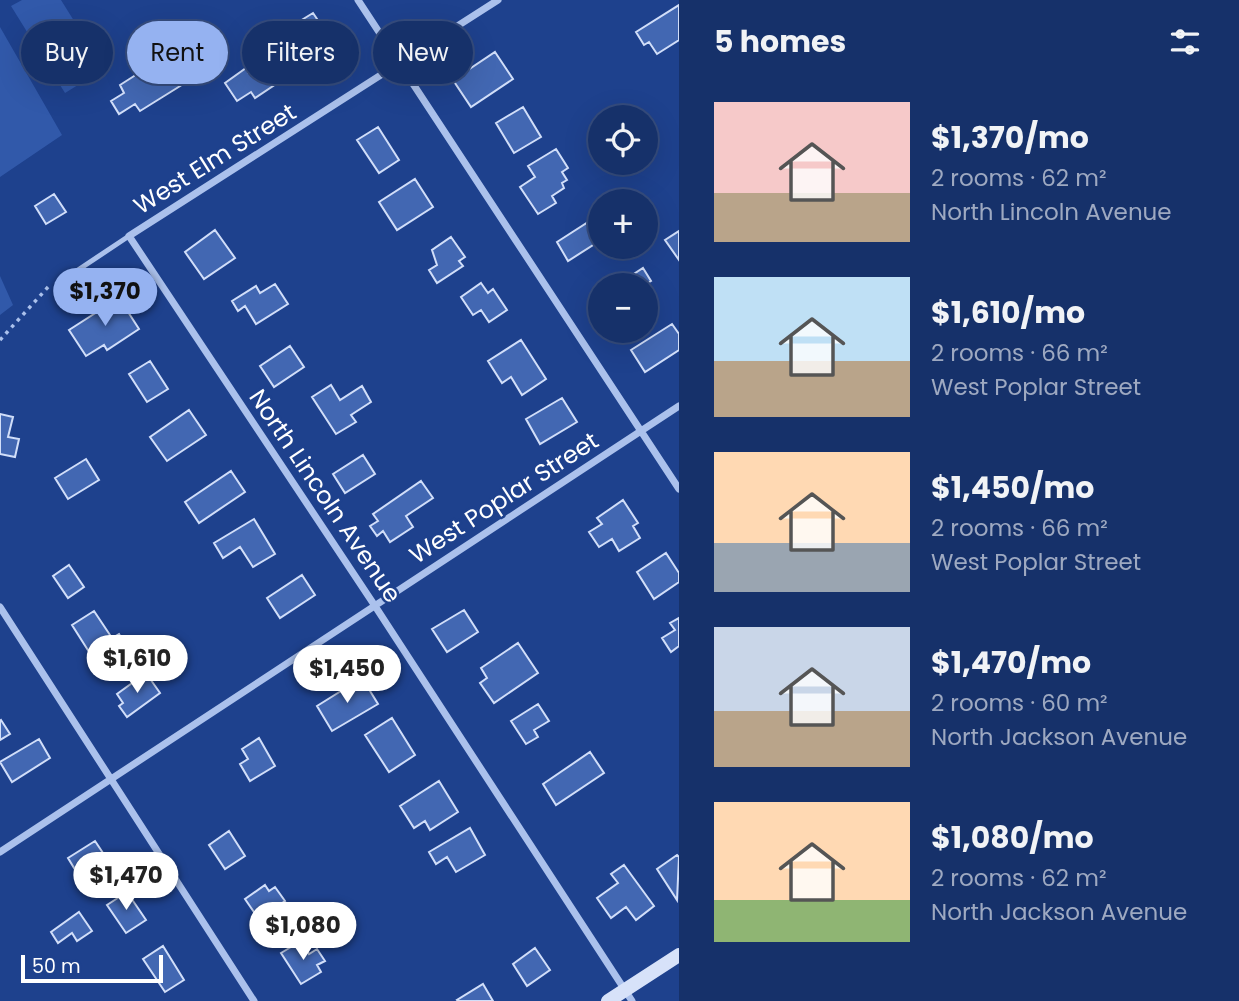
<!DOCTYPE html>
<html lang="en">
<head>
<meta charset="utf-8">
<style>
	:root { --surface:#16316a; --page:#233d72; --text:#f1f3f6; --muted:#9ea9c1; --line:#354c7e; --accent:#95b2f1 }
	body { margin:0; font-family:Poppins,sans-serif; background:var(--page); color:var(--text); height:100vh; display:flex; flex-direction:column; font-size:26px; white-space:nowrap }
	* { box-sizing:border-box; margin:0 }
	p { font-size:23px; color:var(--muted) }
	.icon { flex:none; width:38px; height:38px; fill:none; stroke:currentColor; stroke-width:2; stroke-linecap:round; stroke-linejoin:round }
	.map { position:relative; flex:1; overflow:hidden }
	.drawer { display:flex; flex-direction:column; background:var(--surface); width:560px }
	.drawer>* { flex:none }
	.top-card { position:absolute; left:21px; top:21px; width:553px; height:63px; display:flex; gap:14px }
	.buttons { position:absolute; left:588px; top:105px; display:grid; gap:14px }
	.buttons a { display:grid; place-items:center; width:70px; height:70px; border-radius:50%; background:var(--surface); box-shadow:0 7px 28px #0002,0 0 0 2px var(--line); font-size:35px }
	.scale { position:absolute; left:21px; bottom:18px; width:142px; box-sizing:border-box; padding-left:7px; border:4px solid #fff; border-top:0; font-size:19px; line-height:24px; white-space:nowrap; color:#fff; -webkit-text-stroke:5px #1e418d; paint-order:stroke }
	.price { position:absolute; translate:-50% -60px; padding:0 16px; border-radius:24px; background:#fff; color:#222; font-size:23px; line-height:46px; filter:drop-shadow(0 2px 4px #0008) }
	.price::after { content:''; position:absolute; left:50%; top:42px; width:21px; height:16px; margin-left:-10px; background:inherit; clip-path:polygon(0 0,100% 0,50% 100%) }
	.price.on { background:var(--accent); color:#111 }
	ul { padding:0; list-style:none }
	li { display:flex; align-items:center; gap:21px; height:175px; padding:0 35px }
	li span { display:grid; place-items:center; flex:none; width:196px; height:140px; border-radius:0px; color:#555 }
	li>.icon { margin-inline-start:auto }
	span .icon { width:84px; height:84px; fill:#fffc; stroke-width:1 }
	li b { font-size:30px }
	h2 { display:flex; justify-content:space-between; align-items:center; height:84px; padding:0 35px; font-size:30px }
	.chip { padding:0 24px; border-radius:32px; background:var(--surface); box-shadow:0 7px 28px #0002,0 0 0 2px var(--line); font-size:24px; line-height:63px }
	.chip.on { background:var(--accent); color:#111 }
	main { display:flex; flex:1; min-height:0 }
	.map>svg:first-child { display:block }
	.green { fill:#3159aa }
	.building { fill:#4267b2; stroke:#d1def9; stroke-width:2 }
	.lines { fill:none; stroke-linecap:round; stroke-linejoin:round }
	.path { stroke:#abc1ec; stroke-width:3.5; stroke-dasharray:3.5 5; stroke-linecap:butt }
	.lane { stroke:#abc1ec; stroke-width:5 }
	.street { stroke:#abc1ec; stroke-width:7 }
	.secondary { stroke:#d7e2f9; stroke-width:14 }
	.labels { text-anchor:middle; stroke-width:5; stroke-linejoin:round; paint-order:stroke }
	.street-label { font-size:24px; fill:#fff; stroke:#1e418d }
</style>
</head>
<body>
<main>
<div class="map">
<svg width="679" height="1001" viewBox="0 0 679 1001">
	<rect width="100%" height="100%" fill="#1e418d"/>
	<path class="green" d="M22,0h39l43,69 -39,24 -54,-87z
		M0,27l62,108 -62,42z
		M0,276l13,29 -13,10z"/>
	<path class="building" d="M679,5v35l-22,14 -8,-12 -5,3 -8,-13z
		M313,13l25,37 -26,17 -25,-38z
		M175,50l18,28 -53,33 -5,-7 -16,10 -8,-13 13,-8 -4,-8z
		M495,52l18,27 -42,28 -18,-27z
		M271,57l14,21 -30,20 -4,-6 -14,9 -12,-18 21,-15 2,4z
		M523,107l18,30 -27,16 -18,-30z
		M378,127l21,33 -20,13 -22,-33z
		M556,149l12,19 -6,4 5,8 -5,3 2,5 -12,8 4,7 -18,11 -18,-27 15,-10 -7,-11z
		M415,179l18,28 -36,23 -18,-28z
		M54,194l12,18 -20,12 -11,-18z
		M596,217l4,7v22l-2,-4 -30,19 -11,-19z
		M215,230l20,28 -31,21 -19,-27z
		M679,231v29l-14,-20z
		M451,237l14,20 -6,4 4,5 -26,17 -8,-13 8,-5 -5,-15z
		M643,268l8,13 -7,4h-27z
		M481,283l7,10 5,-4 14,21 -18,12 -8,-12 -8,5 -12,-18z
		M275,284l13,20 -32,20 -11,-18 -7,5 -6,-10 24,-15 4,7z
		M119,298l20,31 -32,21 -3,-5 -18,11 -17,-26z
		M672,324l7,10v16l-34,22 -14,-22z
		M521,340l25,39 -24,16 -11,-18 -9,6 -14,-22z
		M290,346l14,21 -30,20 -14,-21z
		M150,361l18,28 -21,13 -18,-28z
		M331,385l9,15 22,-14 9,16 -20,13 5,7 -20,12 -24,-37z
		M562,398l15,24 -37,22 -14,-25z
		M189,410l17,25 -39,26 -17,-24z
		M0,414l13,3 -5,20 11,2 -4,18 -15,-3z
		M363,455l12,19 -30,19 -12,-19z
		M86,459l13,21 -31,19 -13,-21z
		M231,471l14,21 -46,31 -14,-21z
		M421,481l12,17 -27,18 7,11 -23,15 -7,-11 -6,5 -7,-10 8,-5 -5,-7z
		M623,500l15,23 -5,3 7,12 -21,13 -7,-12 -13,8 -10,-15 13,-8 -5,-6z
		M254,519l21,35 -22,13 -13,-20 -17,11 -9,-15z
		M666,553l13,20v9l-25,17 -17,-27z
		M69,565l15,22 -16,11 -15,-22z
		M302,575l13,20 -35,23 -13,-20z
		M464,610l14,22 -31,20 -15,-23z
		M94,611l18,27 7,-4 9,15 -20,13 -8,-12 -9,5 -19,-30z
		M679,618v28l-8,6 -9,-14 13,-8 -5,-7z
		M518,643l20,30 -44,30 -14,-20 7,-5 -6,-10z
		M146,673l14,20 -33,24 -8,-11 4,-3 -6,-9z
		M362,678l16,26 -46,27 -15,-25z
		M538,704l11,17 -15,9 4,7 -12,7 -15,-23z
		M392,718l23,37 -26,17 -24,-37z
		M1,720l9,14 -10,6v-19z
		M259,738l16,28 -25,15 -10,-17 8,-5 -6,-10z
		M39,739l11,19 -38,24 -12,-20z
		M590,752l14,21 -48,32 -13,-21z
		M439,781l19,31 -28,18 -5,-9 -11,7 -14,-22z
		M470,828l15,27 -29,17 -9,-15 -11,7 -7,-12z
		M229,831l16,25 -20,13 -16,-24z
		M95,841l18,27 -28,18 -17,-28z
		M677,855l2,2 -2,43 -20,-31z
		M624,865l30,41 -18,14 -10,-13 -15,11 -14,-20 21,-15 -7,-9z
		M265,885l4,6 6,-4 10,14 -7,5 5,6 -20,13 -18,-26z
		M127,892l19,28 -20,13 -19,-28z
		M79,912l13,19 -15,10 -5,-8 -14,10 -7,-11z
		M301,941l8,13 8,-5 8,12 -8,4 4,7 -20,12 -20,-31z
		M163,946l21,34 -19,12 -22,-33z
		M535,948l15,22 -23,16 -14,-22z
		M483,984l10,17h-35l-1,-1z"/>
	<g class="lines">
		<path class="path" d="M0,340l49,-54"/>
		<path class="lane" d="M60,282l69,-46"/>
		<path class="street" d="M358,0l321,489
			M498,0l-369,236 246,370 257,395
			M0,607l254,394
			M0,852l679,-446"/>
		<path class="secondary" d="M608,1001l71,-46"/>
	</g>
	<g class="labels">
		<g class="street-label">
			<text transform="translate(215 159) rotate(-32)" y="8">West Elm Street</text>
			<text transform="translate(325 496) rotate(56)" y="8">North Lincoln Avenue</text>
			<text transform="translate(504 498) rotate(-33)" y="8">West Poplar Street</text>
		</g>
	</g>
</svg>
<div class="buttons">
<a><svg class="icon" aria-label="locate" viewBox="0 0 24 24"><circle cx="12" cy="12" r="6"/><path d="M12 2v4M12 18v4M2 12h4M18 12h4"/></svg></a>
<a>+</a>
<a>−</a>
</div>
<div class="scale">50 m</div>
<b class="price on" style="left:105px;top:328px">$1,370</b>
<b class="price" style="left:137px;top:695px">$1,610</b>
<b class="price" style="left:347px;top:705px">$1,450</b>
<b class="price" style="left:126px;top:912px">$1,470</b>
<b class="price" style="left:303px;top:962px">$1,080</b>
<div class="top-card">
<a class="chip">Buy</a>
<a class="chip on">Rent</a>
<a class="chip">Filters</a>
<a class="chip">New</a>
</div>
</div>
<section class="drawer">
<h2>5 homes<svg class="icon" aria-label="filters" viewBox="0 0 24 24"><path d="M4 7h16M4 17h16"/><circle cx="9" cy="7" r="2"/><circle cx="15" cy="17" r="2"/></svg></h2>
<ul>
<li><span style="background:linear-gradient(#f6c9c9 65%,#b9a48a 0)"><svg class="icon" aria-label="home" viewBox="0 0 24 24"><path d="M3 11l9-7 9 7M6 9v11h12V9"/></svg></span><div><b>$1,370/mo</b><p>2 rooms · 62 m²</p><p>North Lincoln Avenue</p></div></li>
<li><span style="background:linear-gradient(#bfe0f5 60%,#b9a48a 0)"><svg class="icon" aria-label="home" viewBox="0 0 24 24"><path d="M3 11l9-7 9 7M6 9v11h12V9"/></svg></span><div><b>$1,610/mo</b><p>2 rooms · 66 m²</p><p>West Poplar Street</p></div></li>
<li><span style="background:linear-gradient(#ffd9b3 65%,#9aa5b1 0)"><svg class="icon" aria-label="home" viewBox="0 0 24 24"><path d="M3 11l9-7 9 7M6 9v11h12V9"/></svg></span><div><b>$1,450/mo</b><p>2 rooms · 66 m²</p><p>West Poplar Street</p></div></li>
<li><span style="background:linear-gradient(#c9d6e8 60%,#b9a48a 0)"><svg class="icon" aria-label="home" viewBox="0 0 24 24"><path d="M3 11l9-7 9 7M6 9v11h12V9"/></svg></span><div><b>$1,470/mo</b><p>2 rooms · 60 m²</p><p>North Jackson Avenue</p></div></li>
<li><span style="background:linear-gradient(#ffd9b3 70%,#8fb573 0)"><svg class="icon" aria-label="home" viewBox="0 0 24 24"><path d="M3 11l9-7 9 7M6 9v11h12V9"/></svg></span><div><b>$1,080/mo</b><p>2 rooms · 62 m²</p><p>North Jackson Avenue</p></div></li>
</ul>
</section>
</main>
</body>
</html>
